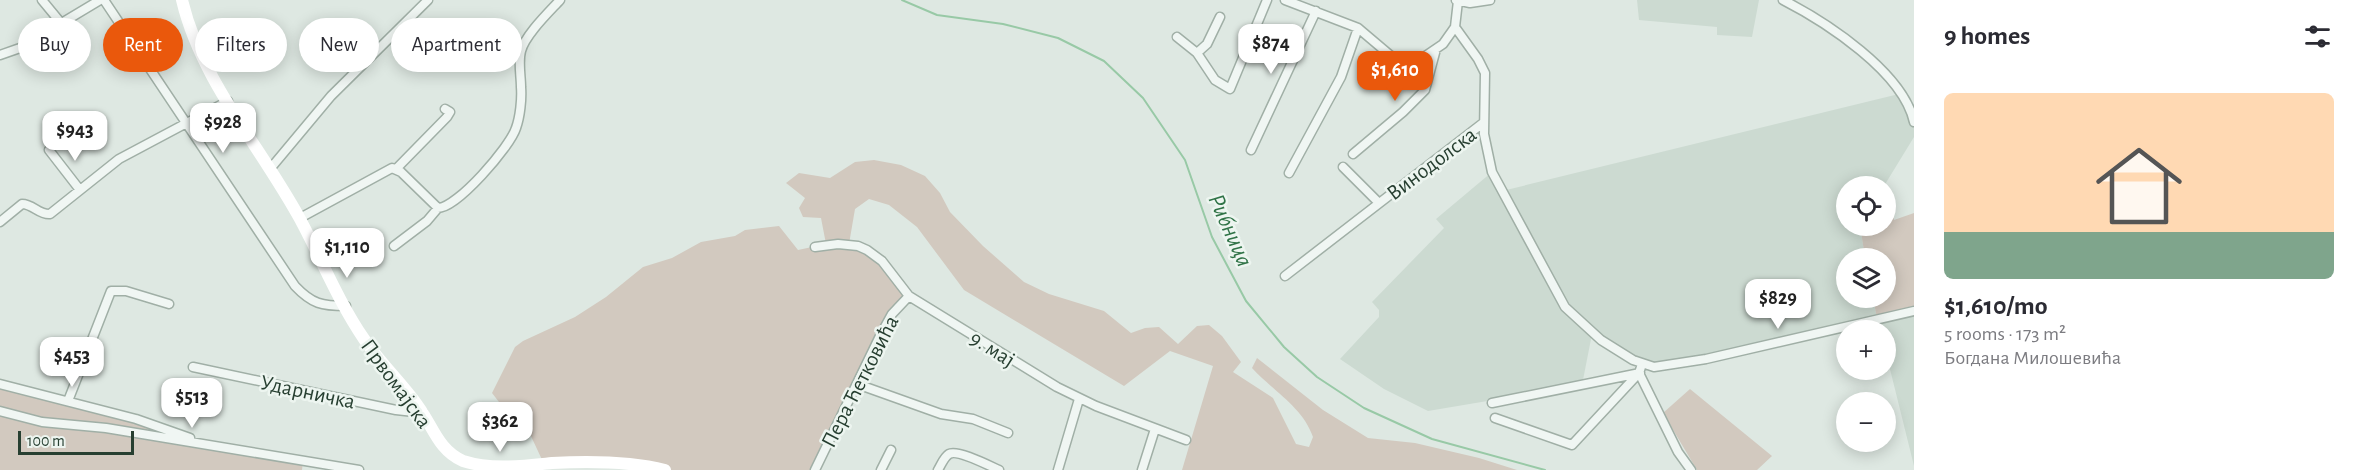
<!DOCTYPE html>
<html lang="en">
<head>
<meta charset="utf-8">
<style>
	:root { --surface:#fff; --page:#f7f7f7; --text:#2b2b33; --muted:#7c7c81; --accent:#ea580c }
	body { margin:0; font-family:"Alegreya Sans",sans-serif; background:var(--page); color:var(--text); height:100vh; display:flex; flex-direction:column; font-size:22px; white-space:nowrap }
	* { box-sizing:border-box; margin:0 }
	p { font-size:20px; color:var(--muted) }
	.icon { flex:none; width:33px; height:33px; fill:none; stroke:currentColor; stroke-width:2; stroke-linecap:round; stroke-linejoin:round }
	.map { position:relative; flex:1; overflow:hidden }
	.panel { display:flex; flex-direction:column; background:var(--surface); width:450px }
	.panel>* { flex:none }
	.top-card { position:absolute; left:18px; top:18px; width:570px; height:54px; display:flex; gap:12px }
	.tools { position:absolute; left:1836px; top:176px; display:grid; gap:12px }
	.tools a { display:grid; place-items:center; width:60px; height:60px; border-radius:50%; background:var(--surface); box-shadow:0 3px 15px #0003; font-size:30px }
	.scale { position:absolute; left:18px; bottom:15px; width:116px; box-sizing:border-box; padding-left:6px; border:3px solid #273f31; border-top:0; font-size:16px; line-height:21px; white-space:nowrap; color:#273f31; -webkit-text-stroke:4px #edf5f0; paint-order:stroke }
	.price { position:absolute; translate:-50% -51px; padding:0 14px; border-radius:12px; background:#fff; color:#222; font-size:20px; line-height:39px; filter:drop-shadow(0 2px 3px #0008) }
	.price::after { content:''; position:absolute; left:50%; top:36px; width:18px; height:14px; margin-left:-9px; background:inherit; clip-path:polygon(0 0,100% 0,50% 100%) }
	.price.selected { background:var(--accent); color:#fff }
	ul { padding:0; list-style:none }
	li { display:grid; align-content:center; gap:12px; height:318px; padding:0 30px }
	li span { display:grid; place-items:center; height:186px; border-radius:9px; color:#555 }
	li>.icon { margin-inline-start:auto }
	span .icon { width:108px; height:108px; fill:#fffc; stroke-width:1 }
	li b { font-size:26px }
	h2 { display:flex; justify-content:space-between; align-items:center; height:72px; padding:0 30px; font-size:26px }
	.chip { padding:0 21px; border-radius:27px; background:var(--surface); box-shadow:0 3px 15px #0003; font-size:21px; line-height:54px }
	.chip.selected { background:var(--accent); color:#fff }
	main { display:flex; flex:1; min-height:0 }
	.map>svg:first-child { display:block }
	.built { fill:#ccdad1 }
	.green { fill:#d2c9bf }
	.lines { fill:none; stroke-linecap:round; stroke-linejoin:round }
	.stream { stroke:#98c9a6; stroke-width:2 }
	.street-casing { stroke:#a0afa6; stroke-width:11 }
	.street { stroke:#f0f6f3; stroke-width:8 }
	.secondary { stroke:#fff; stroke-width:12 }
	.labels { text-anchor:middle; stroke-width:5; stroke-linejoin:round; paint-order:stroke }
	.street-label { font-size:22px; fill:#273f31; stroke:#edf5f0 }
	.water-label { font-size:24px; font-style:italic; fill:#307347; stroke:#edf5f0 }
</style>
</head>
<body>
<main>
<div class="map">
<svg width="1914" height="470" viewBox="0 0 1914 470">
	<rect width="100%" height="100%" fill="#dee8e2"/>
	<path class="built" d="M1637,0h122l-7,37 -35,-2v-8l-78,-7z
		M1903,93l11,29v15l-30,49h-38v39h14l5,33h-19v39h27l4,22 37,-8v155l-28,-113v-23h-6l-3,-10 -223,47 -62,-33 -10,51 -154,26 -44,-22 -44,-30 39,-42v-7l-7,-8 72,-74 -8,-9 56,-47 10,19z"/>
	<path class="green" d="M874,160l27,5 24,11 15,17 10,19 33,34 41,36 25,12 55,17 27,22 14,-5 14,-1 19,17 19,-18 12,-1 13,11 19,26 -8,10 40,26 23,46 13,3 4,-10c-10,-30 -40,-46 -61,-69l5,-10 66,52 45,28 47,5 64,15 38,12h-335l31,-104 -43,-15 -46,35 -160,-96 -47,-63 -28,-22 -20,-6 -14,10 -6,35 18,6 42,46 -10,10 -84,164h-151l-120,-6 -14,-30 -17,-14 -21,-27 23,-46 8,-6 52,-24 31,-20 37,-30 29,-9 29,-16 34,-6 10,-6 34,-4 19,24 28,-6 -5,-26 -18,-1 -4,-9 6,-10 -19,-15 13,-10 31,5 25,-16z
		M1885,184l9,36 20,-7v98l-37,8 -4,-22h13v-39h-21l-5,-33h26z
		M0,384l68,17 146,45 89,15 -1,9h-302z
		M1690,389l82,67 -15,14h-60l-34,-57z"/>
	<g class="lines">
		<path class="stream" d="M902,0l35,15 66,9 55,14 46,23 39,37 42,62 27,77 34,64 38,46 33,30 47,31 68,31 113,31"/>
		<g class="street-casing">
			<path id="street" d="M42,0l19,23
				M104,0l191,286c17,18 27,20 51,20
				M1285,0l73,28 39,33 11,3 10,-3 25,-17 12,-17
				M1456,0l14,3 20,-3
				M1783,0c43,22 120,72 131,122
				M1458,1l-3,26 23,32 7,14 -1,61 8,38 73,135 36,33 32,20 21,7 52,-8 208,-48
				M1177,37l20,16 18,27 15,9 37,-89
				M1197,53l10,-9 13,-27
				M0,55l20,-7 80,-48
				M49,150l31,40
				M1251,150l65,-139
				M1353,154l50,-42 22,-22 11,-41
				M1343,167l36,36
				M270,169l61,-73 97,-96
				M396,169l51,-52 3,-5 -5,-3
				M1289,173l52,-96 17,-49
				M300,218l92,-50 9,4 37,36c19,0 72,-61 78,-80 4,-11 6,-29 5,-41 0,-11 -3,-25 0,-36 4,-16 28,-39 39,-51
				M0,222l22,-18c11,0 17,11 28,10l69,-55 109,-58
				M394,246l33,-25 11,-13
				M815,247l23,-3 20,2 9,4 15,11 27,35 148,91 39,19 90,34
				M1285,276l198,-153
				M193,367l203,43 27,3
				M1641,367l-2,6 39,79 13,18
				M0,384l136,35 54,19
				M857,384l84,30 32,5 35,14
				M68,401l43,-110h15l43,13
				M1492,403l148,-30
				M0,411l42,11 64,6 253,42
				M1495,418l77,27 67,-72
				M815,470l65,-134 12,-22 17,-18
				M881,470l10,-20
				M938,470c3,-5 6,-13 11,-16 8,-5 41,12 50,16
				M1058,470l21,-71
				M1142,470l13,-41"/>
		</g>
		<use href="#street" class="street"/>
		<path class="secondary" d="M182,0c19,81 79,147 118,219 21,39 38,82 64,120 16,24 37,43 54,67 15,20 20,44 45,55 28,9 59,5 89,2 37,-2 77,-2 113,7"/>
	</g>
	<g class="labels">
		<g class="street-label">
			<text transform="translate(1431 163) rotate(-37)" y="8">Винодолска</text>
			<text transform="translate(993 348) rotate(32)" y="8">9. мај</text>
			<text transform="translate(859 381) rotate(-63)" y="8">Пера Ћетковића</text>
			<text transform="translate(397 383) rotate(54)" y="8">Првомајска</text>
			<text transform="translate(308 391) rotate(12)" y="8">Ударничка</text>
		</g>
		<g class="water-label">
			<text transform="translate(1231 230) rotate(66)" y="8">Рибница</text>
		</g>
	</g>
</svg>
<div class="tools">
<a><svg class="icon" aria-label="locate" viewBox="0 0 24 24"><circle cx="12" cy="12" r="6"/><path d="M12 2v4M12 18v4M2 12h4M18 12h4"/></svg></a>
<a><svg class="icon" aria-label="layers" viewBox="0 0 24 24"><path d="M12 4l9 5-9 5-9-5zM3 14l9 5 9-5"/></svg></a>
<a>+</a>
<a>−</a>
</div>
<div class="scale">100 m</div>
<b class="price" style="left:1271px;top:75px">$874</b>
<b class="price selected" style="left:1395px;top:102px">$1,610</b>
<b class="price" style="left:223px;top:154px">$928</b>
<b class="price" style="left:75px;top:162px">$943</b>
<b class="price" style="left:347px;top:279px">$1,110</b>
<b class="price" style="left:1778px;top:330px">$829</b>
<b class="price" style="left:72px;top:388px">$453</b>
<b class="price" style="left:192px;top:429px">$513</b>
<b class="price" style="left:500px;top:453px">$362</b>
<div class="top-card">
<a class="chip">Buy</a>
<a class="chip selected">Rent</a>
<a class="chip">Filters</a>
<a class="chip">New</a>
<a class="chip">Apartment</a>
</div>
</div>
<section class="panel">
<h2>9 homes<svg class="icon" aria-label="filters" viewBox="0 0 24 24"><path d="M4 7h16M4 17h16"/><circle cx="9" cy="7" r="2"/><circle cx="15" cy="17" r="2"/></svg></h2>
<ul>
<li><span style="background:linear-gradient(#ffd9b3 75%,#7fa58c 0)"><svg class="icon" aria-label="home" viewBox="0 0 24 24"><path d="M3 11l9-7 9 7M6 9v11h12V9"/></svg></span><div><b>$1,610/mo</b><p>5 rooms · 173 m²</p><p>Богдана Милошевића</p></div></li>
</ul>
</section>
</main>
</body>
</html>
